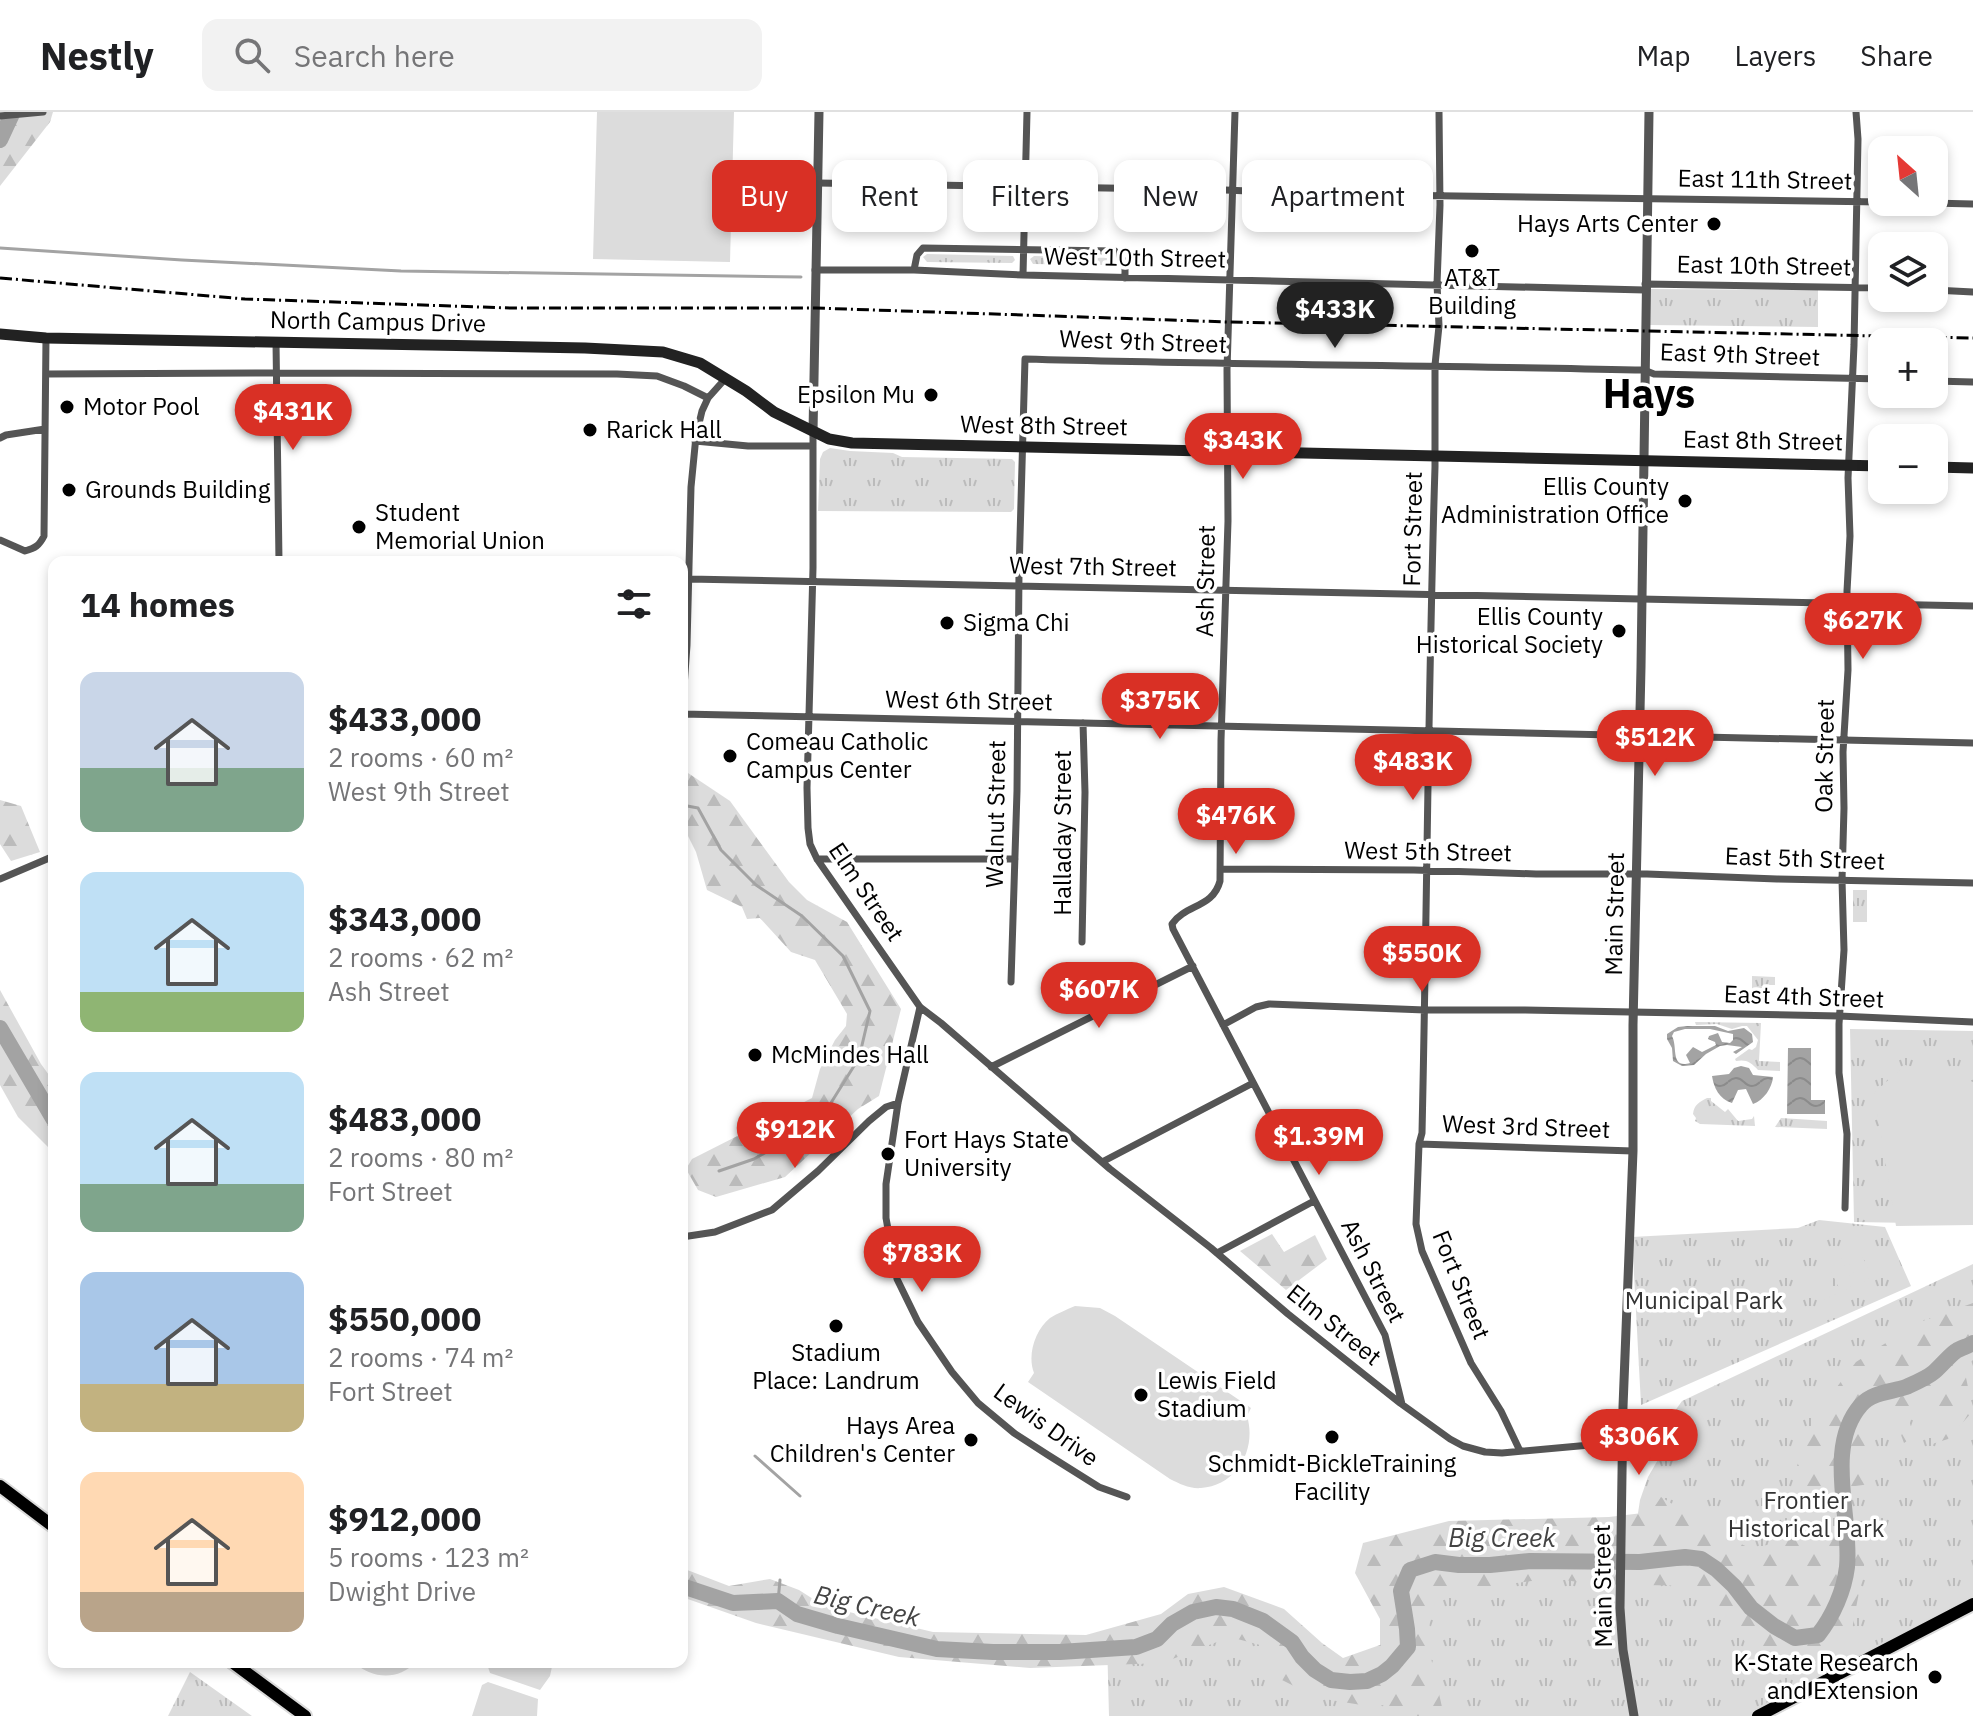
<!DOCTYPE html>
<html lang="en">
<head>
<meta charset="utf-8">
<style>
	:root { --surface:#fff; --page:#f2f2f2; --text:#202124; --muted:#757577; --line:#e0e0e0; --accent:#d93025 }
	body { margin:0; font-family:"IBM Plex Sans",sans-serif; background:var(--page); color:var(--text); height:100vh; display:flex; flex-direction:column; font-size:30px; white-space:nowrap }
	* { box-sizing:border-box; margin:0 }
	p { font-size:26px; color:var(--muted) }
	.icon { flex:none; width:44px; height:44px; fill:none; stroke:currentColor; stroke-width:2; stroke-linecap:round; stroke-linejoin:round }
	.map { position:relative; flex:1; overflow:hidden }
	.panel { position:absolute; left:48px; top:444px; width:640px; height:1112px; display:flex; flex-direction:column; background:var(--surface); border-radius:16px; box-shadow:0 4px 12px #0003 }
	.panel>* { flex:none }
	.guide { position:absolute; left:712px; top:48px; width:760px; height:72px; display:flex; gap:16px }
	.needle { width:52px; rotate:333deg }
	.fabs { position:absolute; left:1868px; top:24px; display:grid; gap:16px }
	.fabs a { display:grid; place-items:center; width:80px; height:80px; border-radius:16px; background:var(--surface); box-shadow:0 4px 12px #0003; font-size:40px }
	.price { position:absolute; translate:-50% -68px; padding:0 18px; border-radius:28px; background:var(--accent); color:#fff; font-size:26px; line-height:52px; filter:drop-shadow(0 2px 4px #0008) }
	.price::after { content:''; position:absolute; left:50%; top:48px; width:24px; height:18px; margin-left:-12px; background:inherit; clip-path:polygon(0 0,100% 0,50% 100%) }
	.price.active { background:#222; color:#fff }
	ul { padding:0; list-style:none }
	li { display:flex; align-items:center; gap:24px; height:200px; padding:0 32px }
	li span { display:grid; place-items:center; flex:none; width:224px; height:160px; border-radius:16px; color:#555 }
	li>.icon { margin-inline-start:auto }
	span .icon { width:96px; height:96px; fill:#fffc; stroke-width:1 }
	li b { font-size:34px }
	h2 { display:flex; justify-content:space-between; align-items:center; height:96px; padding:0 32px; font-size:34px }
	.tag { padding:0 28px; border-radius:16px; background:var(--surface); box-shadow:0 4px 12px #0003; font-size:28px; line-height:72px }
	.tag.active { background:var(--accent); color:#fff }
	header { display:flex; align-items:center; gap:48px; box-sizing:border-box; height:112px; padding:0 40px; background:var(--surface); border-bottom:2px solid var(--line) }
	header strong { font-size:38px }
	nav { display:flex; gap:44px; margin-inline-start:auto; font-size:28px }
	.search { width:560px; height:72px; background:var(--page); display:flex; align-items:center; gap:20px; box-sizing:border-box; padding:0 28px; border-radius:16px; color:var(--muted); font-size:30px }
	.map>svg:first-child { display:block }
	.grass { fill:url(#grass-tufts) }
	.forest { fill:url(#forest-firs) }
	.pitch { fill:#dcdcdc }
	.water { fill:url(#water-waves); fill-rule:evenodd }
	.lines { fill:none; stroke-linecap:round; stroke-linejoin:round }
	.stream { stroke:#a3a3a3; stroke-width:3 }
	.river { stroke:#a3a3a3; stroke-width:16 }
	.trunk-casing { stroke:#dbdbdb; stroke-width:16 }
	.minor { stroke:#555; stroke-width:7 }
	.tertiary { stroke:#555; stroke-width:9 }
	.secondary { stroke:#222; stroke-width:11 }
	.trunk { stroke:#000; stroke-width:12 }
	.rail { stroke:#000; stroke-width:3; stroke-dasharray:12 4 2 4; stroke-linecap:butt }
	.poi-dot { fill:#000; stroke:#fff; stroke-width:3 }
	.labels { text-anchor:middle; stroke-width:7; stroke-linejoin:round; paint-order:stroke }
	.street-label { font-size:24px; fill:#000; stroke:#fff }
	.poi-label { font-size:24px; fill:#000; stroke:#fff; text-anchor:start }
	.park-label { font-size:24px; fill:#333; stroke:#fff }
	.water-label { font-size:26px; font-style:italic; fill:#444; stroke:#fff }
	.town-label { font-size:40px; font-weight:bold; fill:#000; stroke:#fff }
</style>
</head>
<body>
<header>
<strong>Nestly</strong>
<div class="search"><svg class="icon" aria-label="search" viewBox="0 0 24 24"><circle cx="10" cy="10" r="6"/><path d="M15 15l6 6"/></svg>Search here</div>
<nav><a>Map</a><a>Layers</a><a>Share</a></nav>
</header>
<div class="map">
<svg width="1973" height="1604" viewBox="0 0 1973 1604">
	<defs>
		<pattern id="grass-tufts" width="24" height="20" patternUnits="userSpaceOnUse" patternTransform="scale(2)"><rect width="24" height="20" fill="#dcdcdc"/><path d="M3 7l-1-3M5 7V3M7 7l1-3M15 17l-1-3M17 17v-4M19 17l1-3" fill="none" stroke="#bbb"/></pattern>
		<pattern id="forest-firs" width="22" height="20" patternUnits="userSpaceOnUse" patternTransform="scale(2)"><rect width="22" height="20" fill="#dcdcdc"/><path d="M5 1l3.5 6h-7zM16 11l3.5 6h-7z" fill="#bbb"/></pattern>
		<pattern id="water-waves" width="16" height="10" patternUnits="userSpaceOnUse" patternTransform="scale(2)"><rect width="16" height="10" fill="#a3a3a3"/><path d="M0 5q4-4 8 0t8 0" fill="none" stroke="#8b8b8b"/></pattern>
	</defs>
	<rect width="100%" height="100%" fill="#fff"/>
	<path class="grass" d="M927,142l86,2 2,4 -3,3 -85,-1 -4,-5z
		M1034,144l78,2 2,4 -3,3 -78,-1 -3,-5z
		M1650,177l168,1v37l-168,-2z
		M830,336l20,3 43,2 9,4 110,2 3,3 -1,47 -3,3 -193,-1 2,-52 3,-7z
		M1853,778h14v32h-14z
		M1752,864l23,1v8h-7v14h-16z
		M1695,910l66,1 -2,38 21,1v9l-22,-1c-7,-8 -12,-11 -22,-9l-1,-2 14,-10 3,1 4,-3 2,-7 -11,-14h-5l-10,3 -15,-5 -21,1z
		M1850,917l123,2v193l-119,-2z
		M1707,986h4v3l14,11 3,-3 10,12 14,-2 2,-3 1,10 -55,-2 -5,-3 1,-3 -3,-4c1,-9 6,-12 14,-16z
		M1781,1006l46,3v8l-52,-2z
		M1819,1108l66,7 26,59 -270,119 -9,-168 166,-9z
		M1973,1152v340l-215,112h-649l-2,-77 86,-27 174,69 34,-90 234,-58 5,-33 8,-23 11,-19 13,-43 10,-14z
		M190,1560l62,44h-84z"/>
	<path class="forest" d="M0,0h53l-3,10 -50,64z
		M682,657l48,32 59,81 18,18 40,22 54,87 -22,87 -21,13 -73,68 -69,20 -18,-7 -12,-21 6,-10 120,-61 8,-29 15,-29 11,-14 1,-12 -32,-54 -24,-8 -31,-34 -13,1 -5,-12 -35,-17 -11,-38 -14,-28z
		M0,688l21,6 19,46 -29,9 -11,-17z
		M0,878l41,74 13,18v71l-36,-36 -18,-32z
		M1272,1122l12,18 31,-17 12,24 -41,31 -46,-39z
		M1973,1191v57l-9,8 9,43 -25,28 -16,5 3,-14 -15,-26 -15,4 9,28 -10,7 -11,-30 -18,-1 -12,20 7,52 -58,8 -17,-5 1,-18 18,-52 42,-55 61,-39z
		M1661,1385l57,35 33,17 122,-31 -23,122 -14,14 -43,19 -42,-22 -27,-41 -26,-24 -109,-2 -35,-6 -76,10 -50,3 3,67 13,58h-53l-3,-12 -14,3 -56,-9 -38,-19 -20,-34 -30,-8 -68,26 -132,5 -131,-11 -143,-34 -74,-26v-29l47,18 41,-7 29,11 25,16 109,26 153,3 75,-21 27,-20 36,-7 60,22 38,34 21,15 37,-13v-26l-25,-46 8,-30 86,-22 160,-4 42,-5z"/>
	<path class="pitch" d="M597,0h137l-4,150 -137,-3z
		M1905,953l68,17v143l-77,1 -22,-133z
		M1859,1137l13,28 -13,7 -14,-29z
		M1841,1145l13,28 -13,7 -14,-29z
		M1823,1153l13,29 -13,6 -14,-29z
		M1075,1194l25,2 15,8 136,92 -4,8c10,33 -10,70 -46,72 -11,1 -21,-4 -31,-9l-142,-97 6,-9c-7,-18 1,-43 16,-55 8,-5 16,-8 25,-12z
		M353,1550h63c-18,19 -44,17 -63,0z
		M489,1550h64l-3,14 -10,14 -50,-17 -2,-6z
		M488,1570l50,17 -1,17h-65l10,-31z"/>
	<path class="water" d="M1687,914h28l13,5 16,-3 8,6 1,8 -17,12 -3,-2 9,-5 -15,-2 -7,1 -14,8 -12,11 -12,1 -9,-5 -1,-13 -5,-9v-5l11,-7zM1685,917h25l23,5v6l-3,3 -8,-1 -4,-9 -9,3 -1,3 7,3 1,3 -14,7 -9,-5 -7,8 4,8c-20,6 -12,-16 -18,-27l2,-4z
		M1788,936h23v52h14v14h-38z
		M1741,954l8,2 4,7 20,2c-1,11 -9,23 -20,27l-7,-15 -8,1 -6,13c-13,-4 -18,-15 -20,-27l17,-2 5,-6z"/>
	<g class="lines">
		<path class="stream" d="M0,136l182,12 219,11 400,6
			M682,693l16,3 23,42 35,35 46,31 41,40 27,55 -11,47 -40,64 -65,37 -35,12
			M755,1344l45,40
			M778,1489l2,-21"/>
		<path class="river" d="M0,28l13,-28
			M0,916l54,92
			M682,1474l51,17 45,-2 19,13 41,12 99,23 56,3h67l76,-5 21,-8 15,-15 21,-12 23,-5 17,2 30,12 29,21 10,15 13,13 16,10 19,2 17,-1 15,-7 10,-8 16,-19 -1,-18 -6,-38 9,-21 25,-8 24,3h31l40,-4 110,1 45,-5 16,2 15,10 18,17 17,22 23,18 21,12 23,-3c15,-19 26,-44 29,-68 5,-49 -23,-120 14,-162 11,-13 31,-13 45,-18 9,-4 21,-9 28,-15 7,-6 14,-15 22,-21 5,-3 12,-5 17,-8"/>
		<g class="trunk-casing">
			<path id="trunk" d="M0,1374l54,41
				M232,1550l73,54
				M1758,1604l215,-112"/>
		</g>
		<path class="minor" d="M1235,0l-8,258 1,151 -7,219 -1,141c-7,27 -34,23 -48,43l1,5 212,406 17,69
			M1439,0l1,93 -3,79 2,42 -4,39v102c-7,222 -8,444 -13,666l-3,11 -3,80 6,27 49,112 30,48 19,40
			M0,4l43,-4
			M818,71l407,7 93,4 564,8
			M1888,90l85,2
			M815,158h99l109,5 622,15
			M914,158l3,-15 6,-7 192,3 10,11v16
			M1023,163l4,-163
			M1645,172l237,4
			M1934,178l39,2
			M276,230l3,220
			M46,262l230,-1 341,1 40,2 27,10 24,12
			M1934,269l39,1
			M813,320v136l-6,220 1,40 2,16 7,15 103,148 21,16 169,146 101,79 77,66 112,89 50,36 13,7 22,6 17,1 121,-11
			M0,326l6,-3 39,-6
			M695,329l53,5h65
			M0,428l25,11c10,-3 14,-5 19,-15l2,-198
			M689,467l1284,27
			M682,602l1291,29
			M682,603l5,-70 4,-158 5,-51 6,-25 6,-13 17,-19
			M817,747h198
			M1220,757l194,1 122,4h111l130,5 196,4
			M0,767l54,-23
			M1082,830l3,-150 -2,-69
			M1011,870l6,-191 2,-218 6,-214c203,6 407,6 610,11h9l10,4 228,5
			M920,895l-22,96 -12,81v34l11,61 21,43 34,50 26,31 36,30 34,22 51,32 28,10
			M1223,913l33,-18 13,-3 156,6h100l314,6 134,6
			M991,955l202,-101
			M1419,1032l214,7
			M1102,1050l151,-79
			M1845,1096l2,-74 -8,-61v-49l5,-74 -2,-70 2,-72 -1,-56 5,-82 -1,-79 3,-55 -2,-58 6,-133 4,-206 -2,-27
			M682,1125l33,-5 57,-22 46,-39 51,-50 17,-14 12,-4
			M1217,1141l97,-52"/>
		<path class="tertiary" d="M813,320l6,-320
			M1634,1604l-11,-66 -3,-42 3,-201 10,-256v-126l8,-358 8,-555"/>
		<path class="secondary" d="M0,222l46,4 539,10 78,4 37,11 46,28 28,21 55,27 23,4 1030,23
			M1934,355l39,1"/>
		<use href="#trunk" class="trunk"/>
		<path class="rail" d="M0,166l245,21 265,9h306l412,14 745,16"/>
	</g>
	<g class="poi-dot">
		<circle cx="1714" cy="112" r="8"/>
		<circle cx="1472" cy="139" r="8"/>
		<circle cx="931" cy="283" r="8"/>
		<circle cx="67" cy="295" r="8"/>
		<circle cx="590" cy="318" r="8"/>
		<circle cx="69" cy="378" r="8"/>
		<circle cx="1685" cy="389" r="8"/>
		<circle cx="359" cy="415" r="8"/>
		<circle cx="947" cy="511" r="8"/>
		<circle cx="1619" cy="519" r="8"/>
		<circle cx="730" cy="644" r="8"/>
		<circle cx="755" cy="943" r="8"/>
		<circle cx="888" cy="1042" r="8"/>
		<circle cx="836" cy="1214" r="8"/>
		<circle cx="1141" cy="1283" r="8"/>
		<circle cx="1332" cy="1325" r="8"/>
		<circle cx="971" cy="1328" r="8"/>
		<circle cx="1935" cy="1565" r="8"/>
	</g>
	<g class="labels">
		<g class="street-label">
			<text transform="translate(1765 68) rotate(1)" y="8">East 11th Street</text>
			<text transform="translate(1135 146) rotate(1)" y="8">West 10th Street</text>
			<text transform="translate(1764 154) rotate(1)" y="8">East 10th Street</text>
			<text transform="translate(378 210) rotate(1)" y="8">North Campus Drive</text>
			<text transform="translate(1143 230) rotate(2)" y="8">West 9th Street</text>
			<text transform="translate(1740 243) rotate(2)" y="8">East 9th Street</text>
			<text transform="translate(1044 314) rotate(1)" y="8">West 8th Street</text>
			<text transform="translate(1763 329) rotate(1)" y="8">East 8th Street</text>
			<text transform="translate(1413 417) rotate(-89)" y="8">Fort Street</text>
			<text transform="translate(1093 455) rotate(1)" y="8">West 7th Street</text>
			<text transform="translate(1206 469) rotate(-89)" y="8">Ash Street</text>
			<text transform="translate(969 589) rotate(1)" y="8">West 6th Street</text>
			<text transform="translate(1825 644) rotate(-89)" y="8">Oak Street</text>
			<text transform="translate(996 702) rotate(-89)" y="8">Walnut Street</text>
			<text transform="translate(1063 721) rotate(-90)" y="8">Halladay Street</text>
			<text transform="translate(1428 740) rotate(1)" y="8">West 5th Street</text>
			<text transform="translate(1805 747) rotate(2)" y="8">East 5th Street</text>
			<text transform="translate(866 780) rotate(56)" y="8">Elm Street</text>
			<text transform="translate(1615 802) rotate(-89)" y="8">Main Street</text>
			<text transform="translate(1804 885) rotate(2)" y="8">East 4th Street</text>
			<text transform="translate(1526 1015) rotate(2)" y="8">West 3rd Street</text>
			<text transform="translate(1373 1159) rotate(63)" y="8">Ash Street</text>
			<text transform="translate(1461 1173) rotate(68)" y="8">Fort Street</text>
			<text transform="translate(1334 1213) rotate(39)" y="8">Elm Street</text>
			<text transform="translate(1046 1313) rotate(36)" y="8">Lewis Drive</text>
			<text transform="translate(1603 1474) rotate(-91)" y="8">Main Street</text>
		</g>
		<g class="poi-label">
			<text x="1698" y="120" text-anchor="end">Hays Arts Center</text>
			<text x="1472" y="174" text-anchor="middle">AT&amp;T<tspan x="1472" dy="28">Building</tspan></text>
			<text x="915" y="291" text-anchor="end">Epsilon Mu</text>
			<text x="83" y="303">Motor Pool</text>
			<text x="606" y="326">Rarick Hall</text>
			<text x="1669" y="383" text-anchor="end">Ellis County<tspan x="1669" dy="28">Administration Office</tspan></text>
			<text x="85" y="386">Grounds Building</text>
			<text x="375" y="409">Student<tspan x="375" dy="28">Memorial Union</tspan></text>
			<text x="1603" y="513" text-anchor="end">Ellis County<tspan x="1603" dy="28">Historical Society</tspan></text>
			<text x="963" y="519">Sigma Chi</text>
			<text x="746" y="638">Comeau Catholic<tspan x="746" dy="28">Campus Center</tspan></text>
			<text x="771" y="951">McMindes Hall</text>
			<text x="904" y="1036">Fort Hays State<tspan x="904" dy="28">University</tspan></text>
			<text x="836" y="1249" text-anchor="middle">Stadium<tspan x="836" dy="28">Place: Landrum</tspan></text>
			<text x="1157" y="1277">Lewis Field<tspan x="1157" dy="28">Stadium</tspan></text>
			<text x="955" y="1322" text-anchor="end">Hays Area<tspan x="955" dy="28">Children's Center</tspan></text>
			<text x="1332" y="1360" text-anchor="middle">Schmidt-BickleTraining<tspan x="1332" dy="28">Facility</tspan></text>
			<text x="1919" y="1559" text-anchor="end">K-State Research<tspan x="1919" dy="28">and Extension</tspan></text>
		</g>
		<g class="park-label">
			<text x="1704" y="1197">Municipal Park</text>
			<text x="1806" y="1397">Frontier<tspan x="1806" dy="28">Historical Park</tspan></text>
		</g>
		<g class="water-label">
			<text x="1502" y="1435">Big Creek</text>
			<text transform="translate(867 1494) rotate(13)" y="9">Big Creek</text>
		</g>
		<g class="town-label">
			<text x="1649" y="296">Hays</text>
		</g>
	</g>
</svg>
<div class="fabs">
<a><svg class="needle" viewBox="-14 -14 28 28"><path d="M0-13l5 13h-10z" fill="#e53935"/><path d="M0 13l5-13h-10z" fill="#757577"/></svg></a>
<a><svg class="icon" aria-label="layers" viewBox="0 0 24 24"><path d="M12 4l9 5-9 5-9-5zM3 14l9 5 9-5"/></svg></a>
<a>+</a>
<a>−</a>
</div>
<b class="price active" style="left:1335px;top:238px">$433K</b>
<b class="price" style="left:293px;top:340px">$431K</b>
<b class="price" style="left:1243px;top:369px">$343K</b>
<b class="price" style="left:1863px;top:549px">$627K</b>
<b class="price" style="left:1160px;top:629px">$375K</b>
<b class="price" style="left:1655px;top:666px">$512K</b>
<b class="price" style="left:1413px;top:690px">$483K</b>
<b class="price" style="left:1236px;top:744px">$476K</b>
<b class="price" style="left:1422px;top:882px">$550K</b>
<b class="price" style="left:1099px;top:918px">$607K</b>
<b class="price" style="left:795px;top:1058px">$912K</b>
<b class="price" style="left:1319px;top:1065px">$1.39M</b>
<b class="price" style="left:922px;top:1182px">$783K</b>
<b class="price" style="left:1639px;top:1365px">$306K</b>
<div class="guide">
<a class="tag active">Buy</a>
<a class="tag">Rent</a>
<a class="tag">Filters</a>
<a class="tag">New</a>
<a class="tag">Apartment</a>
</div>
<section class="panel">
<h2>14 homes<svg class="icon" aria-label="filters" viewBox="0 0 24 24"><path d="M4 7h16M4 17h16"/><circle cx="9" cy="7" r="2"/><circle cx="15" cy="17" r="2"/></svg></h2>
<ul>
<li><span style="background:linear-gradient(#c9d6e8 60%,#7fa58c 0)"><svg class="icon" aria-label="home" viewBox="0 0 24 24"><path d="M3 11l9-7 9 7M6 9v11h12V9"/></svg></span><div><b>$433,000</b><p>2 rooms · 60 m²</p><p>West 9th Street</p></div></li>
<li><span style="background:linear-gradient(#bfe0f5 75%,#8fb573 0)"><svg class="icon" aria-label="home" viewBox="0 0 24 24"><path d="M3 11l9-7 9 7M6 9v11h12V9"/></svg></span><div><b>$343,000</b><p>2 rooms · 62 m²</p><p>Ash Street</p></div></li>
<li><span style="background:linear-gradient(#bfe0f5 70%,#7fa58c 0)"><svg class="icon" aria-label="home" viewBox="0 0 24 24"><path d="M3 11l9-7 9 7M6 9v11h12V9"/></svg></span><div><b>$483,000</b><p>2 rooms · 80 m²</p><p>Fort Street</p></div></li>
<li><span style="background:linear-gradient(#a9c7e8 70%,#c2b280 0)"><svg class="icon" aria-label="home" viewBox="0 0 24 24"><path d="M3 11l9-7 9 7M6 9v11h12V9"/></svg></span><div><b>$550,000</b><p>2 rooms · 74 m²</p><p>Fort Street</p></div></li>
<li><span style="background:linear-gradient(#ffd9b3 75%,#b9a48a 0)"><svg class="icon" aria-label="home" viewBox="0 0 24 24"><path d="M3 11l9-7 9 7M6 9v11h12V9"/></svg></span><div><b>$912,000</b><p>5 rooms · 123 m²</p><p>Dwight Drive</p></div></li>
</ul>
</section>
</div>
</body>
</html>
